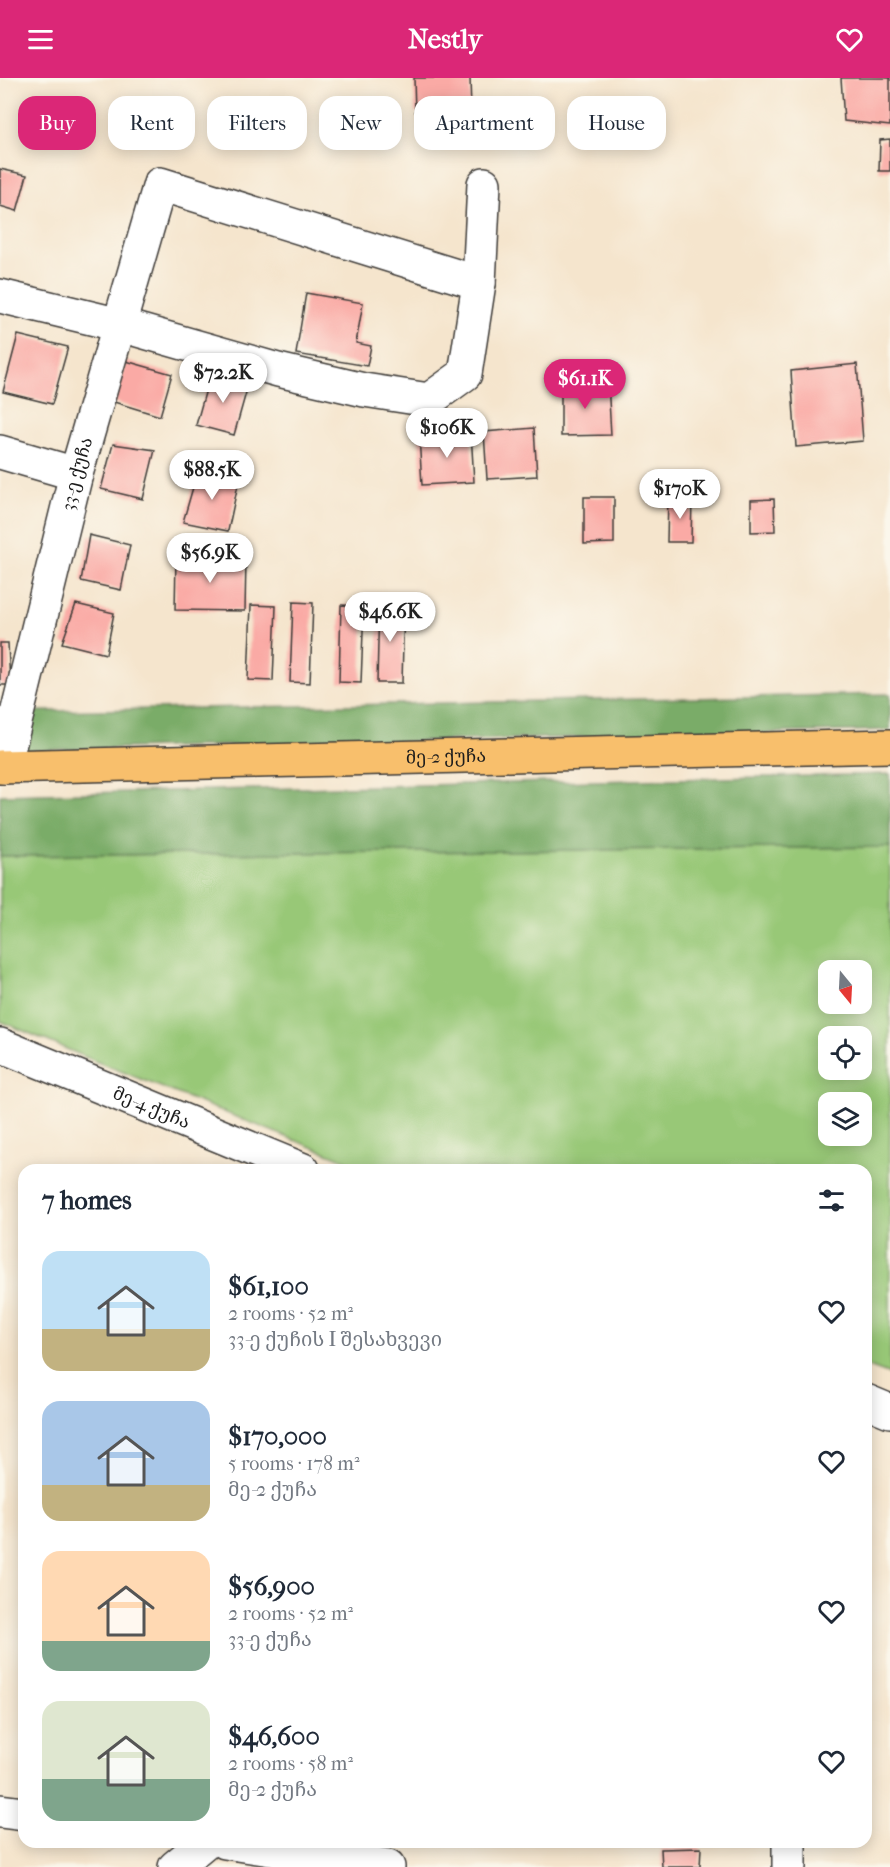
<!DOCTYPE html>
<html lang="en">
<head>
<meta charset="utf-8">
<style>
	:root { --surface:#fff; --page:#f2f2f3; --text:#1f2937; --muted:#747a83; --accent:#db2777 }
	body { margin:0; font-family:"IM FELL French Canon","Noto Serif Georgian",serif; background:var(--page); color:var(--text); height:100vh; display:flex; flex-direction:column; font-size:22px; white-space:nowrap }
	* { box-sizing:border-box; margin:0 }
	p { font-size:20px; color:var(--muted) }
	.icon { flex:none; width:33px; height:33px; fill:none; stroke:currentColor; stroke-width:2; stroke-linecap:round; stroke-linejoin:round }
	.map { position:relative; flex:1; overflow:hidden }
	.sheet { position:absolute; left:18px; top:1086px; width:854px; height:684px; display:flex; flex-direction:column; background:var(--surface); border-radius:18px; box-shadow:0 3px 15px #0003 }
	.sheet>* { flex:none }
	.guide { position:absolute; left:18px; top:18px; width:855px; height:54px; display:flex; gap:12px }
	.needle { width:39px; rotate:162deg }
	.buttons { position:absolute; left:818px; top:882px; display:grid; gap:12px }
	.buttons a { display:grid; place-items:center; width:54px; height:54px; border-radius:12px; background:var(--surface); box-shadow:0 3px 15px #0003; font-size:30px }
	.price { position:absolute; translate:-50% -51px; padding:0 14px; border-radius:21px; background:#fff; color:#222; font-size:20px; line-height:39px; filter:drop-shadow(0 2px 3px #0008) }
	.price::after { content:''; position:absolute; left:50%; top:36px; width:18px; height:14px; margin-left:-9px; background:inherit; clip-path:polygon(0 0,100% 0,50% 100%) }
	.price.selected { background:var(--accent); color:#fff }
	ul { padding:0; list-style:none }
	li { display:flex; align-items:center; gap:18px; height:150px; padding:0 24px }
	li span { display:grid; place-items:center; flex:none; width:168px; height:120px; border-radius:18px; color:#555 }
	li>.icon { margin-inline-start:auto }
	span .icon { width:72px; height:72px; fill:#fffc; stroke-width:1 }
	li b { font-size:26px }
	h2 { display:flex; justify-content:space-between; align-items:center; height:72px; padding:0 24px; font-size:26px }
	.pill { padding:0 21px; border-radius:18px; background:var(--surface); box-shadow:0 3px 15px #0003; font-size:21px; line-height:54px }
	.pill.selected { background:var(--accent); color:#fff }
	header { display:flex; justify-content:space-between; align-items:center; height:78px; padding:0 24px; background:var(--accent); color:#fff; font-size:27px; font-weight:700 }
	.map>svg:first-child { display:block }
	.green { fill:#98c877; stroke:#5a724a; stroke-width:1.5; fill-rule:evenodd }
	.forest { fill:#7aac68; stroke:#4b6442; stroke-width:1.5 }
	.building { fill:#faaaa5 }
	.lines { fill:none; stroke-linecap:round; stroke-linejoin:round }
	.minor-casing { stroke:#3d3a37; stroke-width:36 }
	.major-casing { stroke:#3d3a37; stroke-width:36 }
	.minor { stroke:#fff; stroke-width:33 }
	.major { stroke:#f8bf6c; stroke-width:33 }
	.labels { text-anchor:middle; stroke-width:4.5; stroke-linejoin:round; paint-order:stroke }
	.street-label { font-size:18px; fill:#1c1c1c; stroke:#fbf7ec }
</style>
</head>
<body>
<header><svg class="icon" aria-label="menu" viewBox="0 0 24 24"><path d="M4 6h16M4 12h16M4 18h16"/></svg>Nestly<svg class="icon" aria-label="heart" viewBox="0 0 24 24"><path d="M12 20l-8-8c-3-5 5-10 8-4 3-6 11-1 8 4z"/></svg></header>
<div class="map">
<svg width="890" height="1789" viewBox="0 0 890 1789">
	<rect width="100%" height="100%" fill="#fbf7ec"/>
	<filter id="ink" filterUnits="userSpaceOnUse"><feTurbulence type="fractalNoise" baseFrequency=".0167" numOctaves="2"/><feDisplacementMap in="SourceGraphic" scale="12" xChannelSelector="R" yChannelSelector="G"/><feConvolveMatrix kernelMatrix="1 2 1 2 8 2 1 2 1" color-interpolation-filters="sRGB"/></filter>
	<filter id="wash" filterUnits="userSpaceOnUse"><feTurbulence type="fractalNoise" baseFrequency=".008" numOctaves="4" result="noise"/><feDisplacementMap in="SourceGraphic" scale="24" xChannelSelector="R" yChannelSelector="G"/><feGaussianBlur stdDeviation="1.35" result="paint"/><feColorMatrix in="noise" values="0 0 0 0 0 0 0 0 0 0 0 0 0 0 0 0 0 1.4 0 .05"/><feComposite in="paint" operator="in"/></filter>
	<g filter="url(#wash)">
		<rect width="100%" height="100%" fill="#f5e5cd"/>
		<path class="green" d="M890,769v528l-24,-9v-196h-496l-275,-109 -95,-40v-165zM828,892h33v34h-33zM828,958h33v34h-33zM828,1024h33v34h-33z"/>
		<path class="forest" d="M890,616v36l-890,21v-39z
			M890,696v73l-890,9v-61z"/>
		<g id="blocks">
			<path class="building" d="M414,0h56l1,33 -56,1z
				M841,0h49v48l-46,-5z
				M890,61v32h-11l1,-31z
				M0,91l27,6 -10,36 -17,-5z
				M306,215l57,10 -7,40 15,3 -4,20 -71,-12z
				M18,257l50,12 -16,57 -49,-12z
				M126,283l46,13 -12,42 -46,-14z
				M857,286l6,77 -67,6 -5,-76z
				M210,297l21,6 1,-4 17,5 -15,53 -38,-10z
				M608,304l3,53 -50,1v-52z
				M534,350l3,48 -50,3 -3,-47z
				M471,354l3,50 -52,3 -3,-49z
				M113,366l42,6 -12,49 -42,-10z
				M198,392l41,10 -11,51 -45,-9z
				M584,419h30v46l-30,1z
				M668,419h24l-1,45h-24z
				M774,421l1,32 -24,1v-32z
				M89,457l41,10 -9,45 -40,-9z
				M176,480l70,1 -1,52 -70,-1z
				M293,524l20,1 -3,80 -20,-1z
				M379,524l25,1 -2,80h-25z
				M76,526l38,9 -8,41 -44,-11z
				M251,527l25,1 -3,75 -25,-1z
				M341,527l23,1 -3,77 -22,-1z
				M0,565h8l2,42h-10z
				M701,1770l-1,19h-38l-1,-18z"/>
		</g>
	</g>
	<g filter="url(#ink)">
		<use href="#blocks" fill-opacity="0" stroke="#3d3a37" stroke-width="1.5"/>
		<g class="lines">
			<g class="minor-casing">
				<g id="minor">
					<path d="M0,218l120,29 158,45 86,20 65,10 36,-26 14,-91 5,-99"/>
					<path d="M0,374l76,22"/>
					<path id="s1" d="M4,689l72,-293 84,-290 319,99"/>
					<path id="s2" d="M0,967l303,125"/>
					<path d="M866,1323l24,10"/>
					<path d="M0,1733l24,3"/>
					<path d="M225,1764l163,25"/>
					<path d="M175,1789l30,-25"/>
					<path d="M789,1789v-25"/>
				</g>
			</g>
			<g class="major-casing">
				<g id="major">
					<path id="s3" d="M0,689l890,-21"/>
				</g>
			</g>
			<use href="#minor" class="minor"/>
			<use href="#major" class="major"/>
		</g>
	</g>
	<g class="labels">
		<g class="street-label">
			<text dy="6" stroke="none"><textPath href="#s1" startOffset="302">33-ე ქუჩა</textPath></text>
			<text dy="6" stroke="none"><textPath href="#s3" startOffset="446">მე-2 ქუჩა</textPath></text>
			<text dy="6" stroke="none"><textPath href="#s2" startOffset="164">მე-4 ქუჩა</textPath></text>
		</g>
	</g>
</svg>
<div class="buttons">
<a><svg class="needle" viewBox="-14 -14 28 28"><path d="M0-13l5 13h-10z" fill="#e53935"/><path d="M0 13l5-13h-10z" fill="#747a83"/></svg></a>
<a><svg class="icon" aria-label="locate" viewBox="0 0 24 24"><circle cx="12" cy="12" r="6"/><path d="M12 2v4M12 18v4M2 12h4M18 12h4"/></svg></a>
<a><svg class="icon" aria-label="layers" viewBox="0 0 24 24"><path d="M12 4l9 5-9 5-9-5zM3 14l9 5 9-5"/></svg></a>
</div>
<b class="price" style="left:223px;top:326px">$72.2K</b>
<b class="price selected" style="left:585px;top:332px">$61.1K</b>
<b class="price" style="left:447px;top:381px">$106K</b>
<b class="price" style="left:212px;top:423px">$88.5K</b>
<b class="price" style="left:680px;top:442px">$170K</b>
<b class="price" style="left:210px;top:506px">$56.9K</b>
<b class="price" style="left:390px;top:565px">$46.6K</b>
<div class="guide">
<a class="pill selected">Buy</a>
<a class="pill">Rent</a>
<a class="pill">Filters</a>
<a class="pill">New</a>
<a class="pill">Apartment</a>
<a class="pill">House</a>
</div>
<section class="sheet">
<h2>7 homes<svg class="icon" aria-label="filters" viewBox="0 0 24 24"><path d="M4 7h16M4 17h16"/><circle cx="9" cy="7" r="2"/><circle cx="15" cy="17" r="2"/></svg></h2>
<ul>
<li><span style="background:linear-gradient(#bfe0f5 65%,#c2b280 0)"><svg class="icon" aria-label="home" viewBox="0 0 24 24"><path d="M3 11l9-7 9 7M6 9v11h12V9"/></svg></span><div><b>$61,100</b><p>2 rooms · 52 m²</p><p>33-ე ქუჩის I შესახვევი</p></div><svg class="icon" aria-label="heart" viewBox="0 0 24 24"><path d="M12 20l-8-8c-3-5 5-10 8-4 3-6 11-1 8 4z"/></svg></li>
<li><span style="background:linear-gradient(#a9c7e8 70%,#c2b280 0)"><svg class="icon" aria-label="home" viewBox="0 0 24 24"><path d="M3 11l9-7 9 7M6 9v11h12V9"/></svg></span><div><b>$170,000</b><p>5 rooms · 178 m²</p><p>მე-2 ქუჩა</p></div><svg class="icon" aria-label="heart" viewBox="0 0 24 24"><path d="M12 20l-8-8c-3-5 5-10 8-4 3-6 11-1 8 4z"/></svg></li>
<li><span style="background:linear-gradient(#ffd9b3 75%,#7fa58c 0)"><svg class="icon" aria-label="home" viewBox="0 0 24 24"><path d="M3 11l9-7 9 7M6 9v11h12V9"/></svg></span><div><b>$56,900</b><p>2 rooms · 52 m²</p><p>33-ე ქუჩა</p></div><svg class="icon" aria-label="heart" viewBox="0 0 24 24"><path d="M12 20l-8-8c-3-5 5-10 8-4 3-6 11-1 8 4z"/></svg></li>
<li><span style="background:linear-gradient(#dfe7d0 65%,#7fa58c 0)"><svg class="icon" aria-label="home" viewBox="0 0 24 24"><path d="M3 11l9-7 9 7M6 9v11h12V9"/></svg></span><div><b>$46,600</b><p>2 rooms · 58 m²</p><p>მე-2 ქუჩა</p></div><svg class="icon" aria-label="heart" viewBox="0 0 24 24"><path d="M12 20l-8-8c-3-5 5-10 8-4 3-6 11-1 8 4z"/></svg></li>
</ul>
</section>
</div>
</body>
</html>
